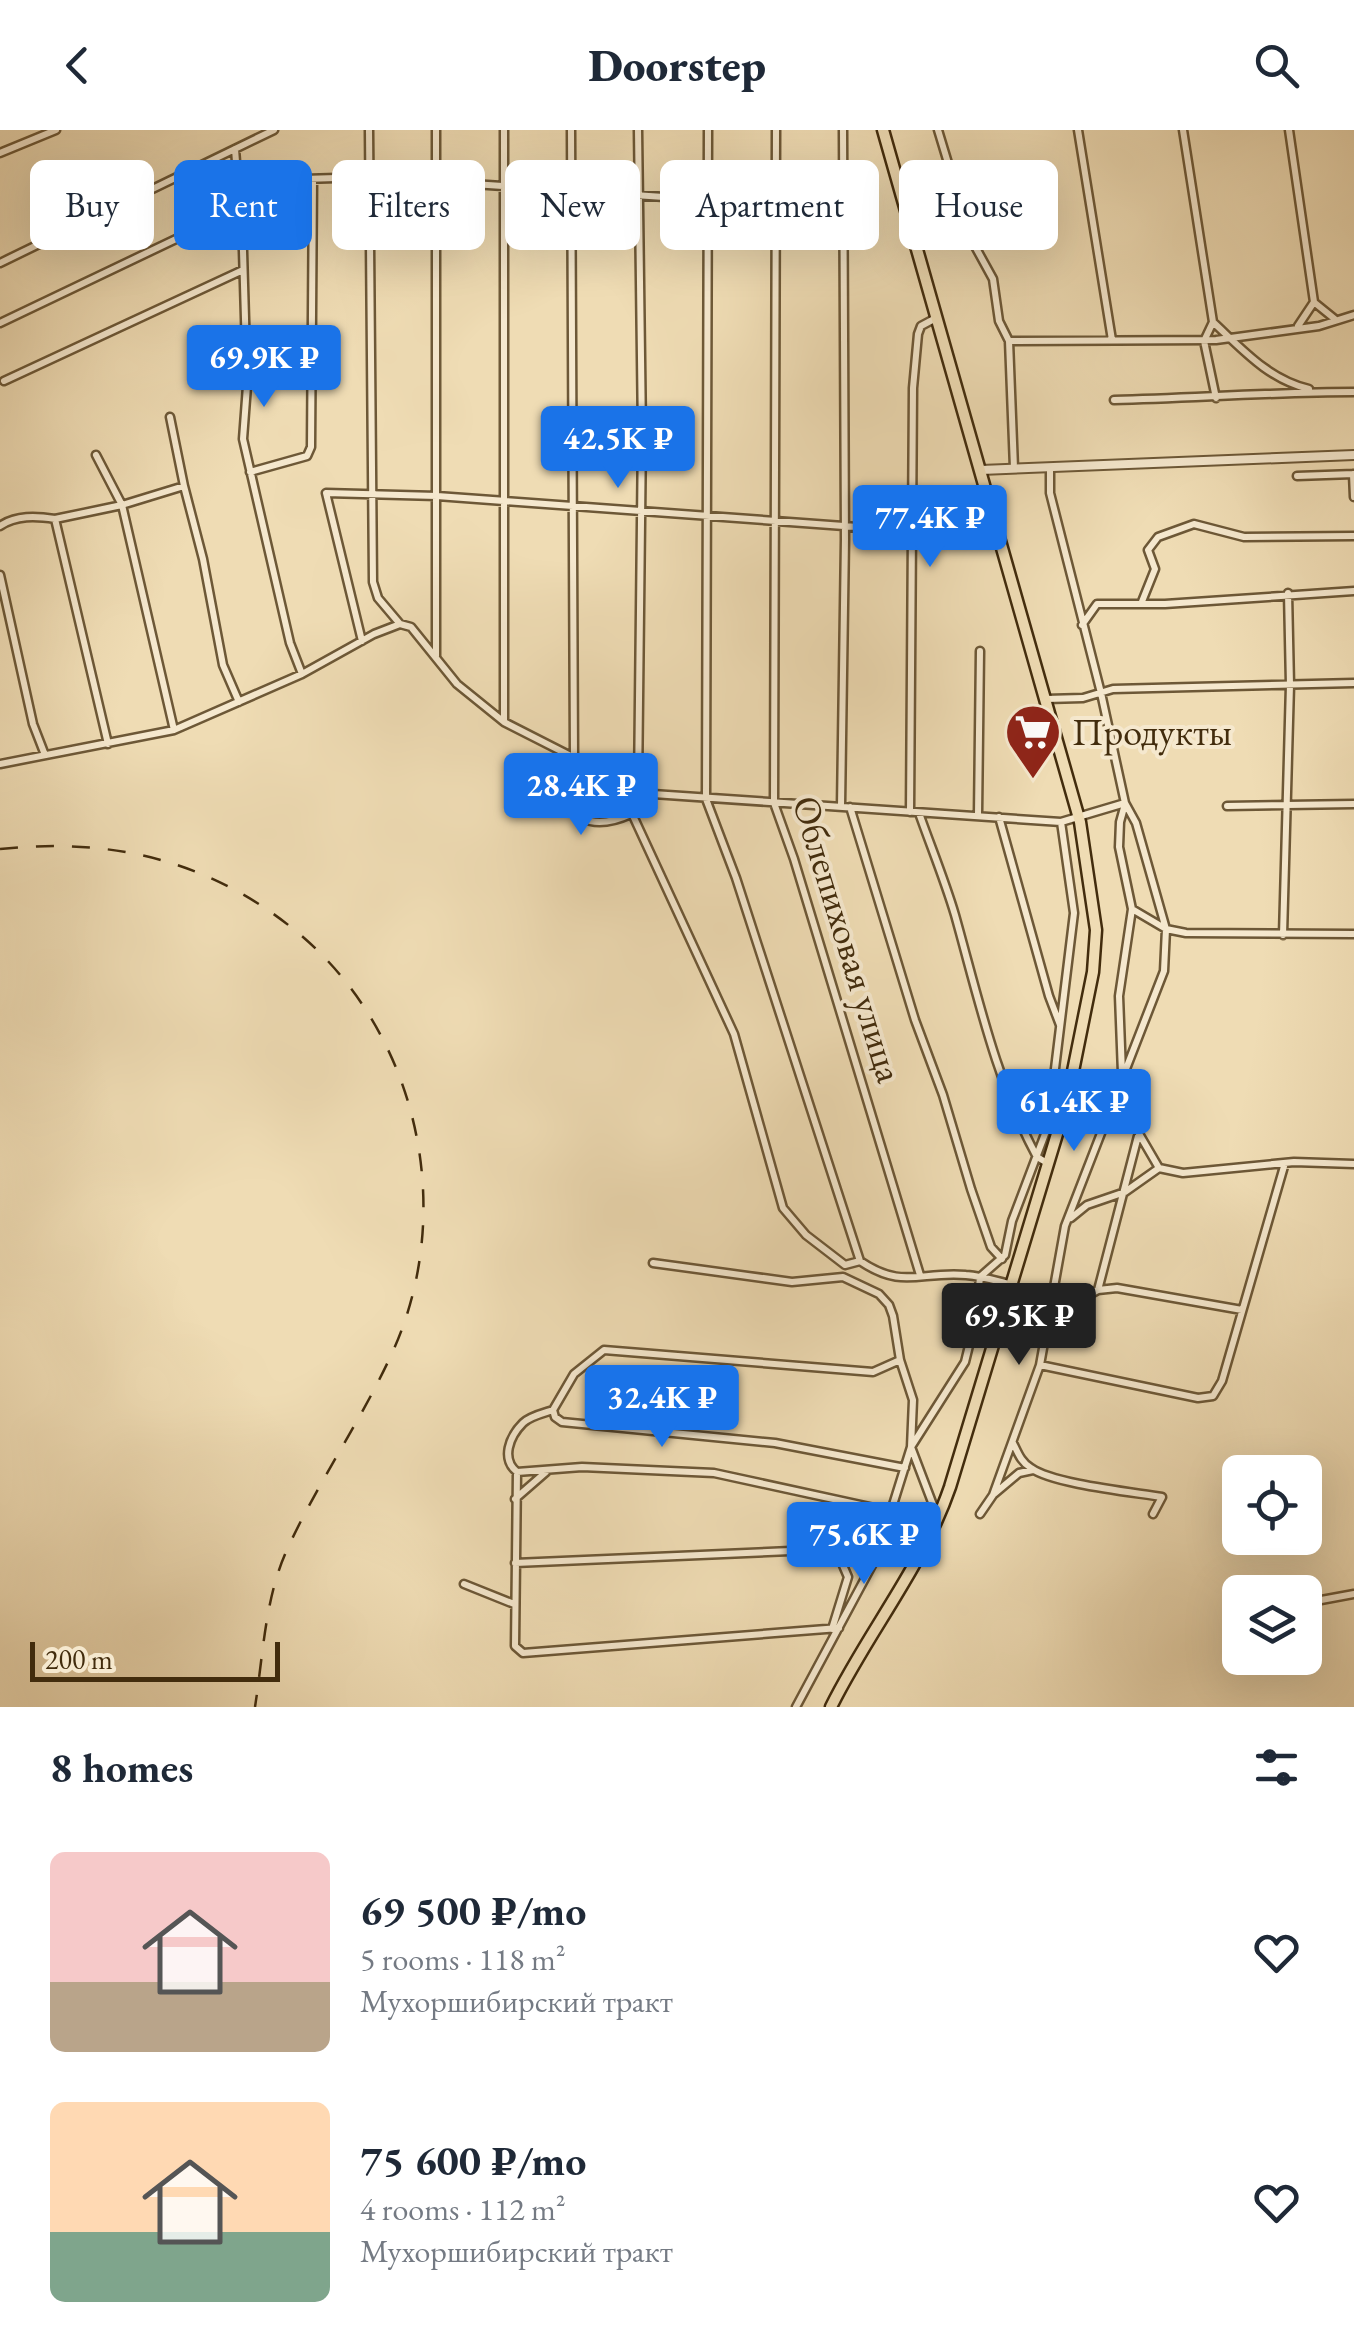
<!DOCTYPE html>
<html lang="en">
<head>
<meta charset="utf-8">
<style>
	:root { --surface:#fff; --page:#f6f6f7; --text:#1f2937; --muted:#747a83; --accent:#1a73e8 }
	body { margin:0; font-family:"EB Garamond",serif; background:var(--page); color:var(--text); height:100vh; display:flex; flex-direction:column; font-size:38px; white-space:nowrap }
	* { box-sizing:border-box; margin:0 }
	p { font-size:32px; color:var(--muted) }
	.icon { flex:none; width:55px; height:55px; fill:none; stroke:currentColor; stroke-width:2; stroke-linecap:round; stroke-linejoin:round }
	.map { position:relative; height:1577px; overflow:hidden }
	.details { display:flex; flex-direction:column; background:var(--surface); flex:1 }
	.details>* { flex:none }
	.guide { position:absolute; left:30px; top:30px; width:1295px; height:90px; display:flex; gap:20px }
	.buttons { position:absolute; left:1222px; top:1325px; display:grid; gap:20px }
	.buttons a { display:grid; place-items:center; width:100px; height:100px; border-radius:15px; background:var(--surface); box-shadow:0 10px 40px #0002; font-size:50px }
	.scale { position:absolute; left:30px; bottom:25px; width:250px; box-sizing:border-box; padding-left:10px; border:5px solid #422c0d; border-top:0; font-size:28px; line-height:35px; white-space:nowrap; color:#422c0d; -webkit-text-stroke:8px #f5e8ce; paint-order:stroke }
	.price { position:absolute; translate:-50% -85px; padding:0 22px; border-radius:10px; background:var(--accent); color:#fff; font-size:32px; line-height:65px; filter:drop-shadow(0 2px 5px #0008) }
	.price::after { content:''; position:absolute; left:50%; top:60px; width:30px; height:22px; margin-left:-15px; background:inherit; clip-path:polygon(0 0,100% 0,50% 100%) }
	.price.current { background:#222; color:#fff }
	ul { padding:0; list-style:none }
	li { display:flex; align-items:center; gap:30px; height:250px; padding:0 50px }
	li span { display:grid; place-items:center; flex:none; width:280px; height:200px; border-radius:15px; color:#555 }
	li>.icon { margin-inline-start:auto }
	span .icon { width:120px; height:120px; fill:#fffc; stroke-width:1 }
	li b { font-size:42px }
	h2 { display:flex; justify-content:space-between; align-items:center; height:120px; padding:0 50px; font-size:42px }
	.chip { padding:0 35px; border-radius:15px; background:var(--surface); box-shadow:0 10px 40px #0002; font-size:35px; line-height:90px }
	.chip.current { background:var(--accent); color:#fff }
	header { display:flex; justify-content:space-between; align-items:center; height:130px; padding:0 50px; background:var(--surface); font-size:45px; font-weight:800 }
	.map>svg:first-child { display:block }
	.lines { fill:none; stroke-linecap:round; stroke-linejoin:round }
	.minor-casing { stroke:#6d5837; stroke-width:11 }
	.tertiary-casing { stroke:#6d5837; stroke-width:12 }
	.primary-casing { stroke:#422c0d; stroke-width:15 }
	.minor { stroke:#f5e8ce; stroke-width:6 }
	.tertiary { stroke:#f5e8ce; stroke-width:8 }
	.primary { stroke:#efdcb4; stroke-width:10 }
	.rail { stroke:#422c0d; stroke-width:2.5; stroke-dasharray:18 18; stroke-linecap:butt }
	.labels { text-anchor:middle; stroke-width:8; stroke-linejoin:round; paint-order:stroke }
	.poi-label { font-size:38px; fill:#422c0d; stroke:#f5e8ce; text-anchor:start }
	.street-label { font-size:38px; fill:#422c0d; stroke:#f5e8ce }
</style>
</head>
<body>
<header><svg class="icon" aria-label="back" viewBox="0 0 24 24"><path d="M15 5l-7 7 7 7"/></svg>Doorstep<svg class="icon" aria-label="search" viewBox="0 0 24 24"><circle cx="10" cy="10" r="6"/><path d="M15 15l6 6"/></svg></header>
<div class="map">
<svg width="1354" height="1577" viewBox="0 0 1354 1577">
	<rect width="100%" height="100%" fill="#efdcb4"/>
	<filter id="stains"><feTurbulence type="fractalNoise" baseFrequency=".002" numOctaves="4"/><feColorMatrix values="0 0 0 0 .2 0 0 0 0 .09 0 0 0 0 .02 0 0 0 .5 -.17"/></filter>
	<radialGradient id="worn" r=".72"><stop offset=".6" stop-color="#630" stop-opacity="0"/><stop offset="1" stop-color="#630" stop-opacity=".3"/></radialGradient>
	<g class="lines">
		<g class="minor-casing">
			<path id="minor" d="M369,0l4,452 5,16 22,26
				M571,0l3,628
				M638,0l4,303 -4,356
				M708,0l-2,669 30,79 124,383
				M776,0l-2,673 20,56 126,416
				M938,0l33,109 22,40 6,42 10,20 5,127
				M1078,0l34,210
				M1183,0l30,192 -9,19 12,57
				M1289,0l25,172 -16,24
				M235,19l8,102 4,135 -4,53 47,204 12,31
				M0,23l56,-23
				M240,51l129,-4 474,32
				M0,133l274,-133
				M1315,173l21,17
				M1213,192c30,28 55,57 96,67
				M0,193l241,-115
				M1009,211l207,-1 103,-14 35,-11
				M4,251l239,-111
				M1114,270c81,-2 160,-8 240,-8
				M170,287l14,69
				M96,325l26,50 62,-19 19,73 20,106 16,37
				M250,342l57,-16 4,-9 2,-268
				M1353,344l1,23
				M1297,346l57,-2
				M55,389l67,-14 52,225
				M0,396c16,-11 36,-10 55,-7l53,225
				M0,445l33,149 12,31
				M1141,474l14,-35 -7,-19 10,-13 36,-13 50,13 110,-1
				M1082,495l15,-21h68l189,-13
				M362,511l-36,-148 111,3 475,35
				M436,526v-526
				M1046,569l37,-1 30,-9 241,-6
				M504,590v-590
				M0,634l174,-34 128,-56 72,-40 26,-10 11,3 46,57 47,38 112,57 37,15 408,28 64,-19
				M616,649l118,255 49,174 23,27 39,30 15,-4c43,29 59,10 106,14 16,1 31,6 47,10
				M541,660c36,24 46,44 90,24
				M841,676l4,-267 -2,-409
				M1227,676l127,-2
				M850,677l65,213 28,75 28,94 20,58 11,12
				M910,682l3,-424 5,-54 3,-8 15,-8
				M919,683c12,34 26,68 36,102 23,82 41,166 82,242l12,7
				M978,685l2,-164
				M999,687l50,179 11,29
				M1132,779l34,20 20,4 168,1
				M1283,805l7,-250 -2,-92
				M1122,943l-3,-77 13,-87 -13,-62 1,-25 5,-18
				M1117,966l42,72
				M1071,1088l16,-13 38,-13 34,-24 24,5 111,-11 60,2
				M653,1133l139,19 51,-5 36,17 10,11 4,11 7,44 13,40 -2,47 27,71
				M1098,1160l40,-154
				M1048,1186l50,-26 19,-2 125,22
				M900,1230l-27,12 -269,-22 -30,24 -21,36 2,7 7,5 213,21 130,25
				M1040,1235l158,33 15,-2 9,-15 63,-218
				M553,1280c-9,3 -23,6 -30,13 -14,14 -22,36 -6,49l65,-5 132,6 179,39
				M1013,1313c5,10 8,19 18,25 22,16 101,24 131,29l-9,17
				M517,1342l-2,174 8,7 316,-25
				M994,1364l25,-21 14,-3
				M515,1369l31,-27
				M980,1384l13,-19 47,-130 25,-139 99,-255 2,-42 -30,-106 -11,-20 -24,-110 -51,-200v-25
				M515,1433l321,-14 12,28 -16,52
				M464,1454l50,20
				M1305,1473l49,-9
				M796,1577l81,-151 34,-109 54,-85 11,-45 4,-40 25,-22 7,-34 36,-95 26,-213 -13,-91"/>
		</g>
		<g class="tertiary-casing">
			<path id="tertiary" d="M981,340l373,-15"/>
		</g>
		<g class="primary-casing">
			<path id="primary" d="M831,1577c37,-75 92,-141 119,-220l117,-386 26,-129 3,-42 -16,-108 -197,-692"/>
		</g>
		<use href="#minor" class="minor"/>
		<use href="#tertiary" class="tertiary"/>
		<use href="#primary" class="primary"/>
		<path class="rail" d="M0,719c114,-12 214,12 303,88 116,101 153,274 90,414 -31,69 -76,132 -107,201 -21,47 -23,104 -31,155"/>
	</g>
	<defs>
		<g id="supermarket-pin" transform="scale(2.875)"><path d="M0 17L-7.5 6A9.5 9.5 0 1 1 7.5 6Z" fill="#8f2418" stroke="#f5e8ce"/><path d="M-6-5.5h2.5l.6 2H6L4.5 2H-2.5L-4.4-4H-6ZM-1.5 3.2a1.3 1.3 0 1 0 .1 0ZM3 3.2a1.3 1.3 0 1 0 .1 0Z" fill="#fff"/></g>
	</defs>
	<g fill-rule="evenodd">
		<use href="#supermarket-pin" x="1033" y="602"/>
	</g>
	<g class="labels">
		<g class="poi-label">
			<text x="1072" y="615">Продукты</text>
		</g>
		<g class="street-label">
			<text transform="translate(848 809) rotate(73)" y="13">Облепиховая улица</text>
		</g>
	</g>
	<rect width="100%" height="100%" filter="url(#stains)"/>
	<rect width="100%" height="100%" fill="url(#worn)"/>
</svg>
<div class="buttons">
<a><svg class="icon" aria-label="locate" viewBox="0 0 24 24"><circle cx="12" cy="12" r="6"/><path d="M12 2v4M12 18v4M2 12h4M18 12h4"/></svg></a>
<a><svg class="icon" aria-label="layers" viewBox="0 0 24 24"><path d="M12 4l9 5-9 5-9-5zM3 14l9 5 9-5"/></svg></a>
</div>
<div class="scale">200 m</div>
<b class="price" style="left:264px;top:280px">69.9K ₽</b>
<b class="price" style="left:618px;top:361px">42.5K ₽</b>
<b class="price" style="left:930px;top:440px">77.4K ₽</b>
<b class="price" style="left:581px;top:708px">28.4K ₽</b>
<b class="price" style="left:1074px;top:1024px">61.4K ₽</b>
<b class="price current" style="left:1019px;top:1238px">69.5K ₽</b>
<b class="price" style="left:662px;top:1320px">32.4K ₽</b>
<b class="price" style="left:864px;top:1457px">75.6K ₽</b>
<div class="guide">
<a class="chip">Buy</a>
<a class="chip current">Rent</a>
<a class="chip">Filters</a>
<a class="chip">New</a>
<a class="chip">Apartment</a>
<a class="chip">House</a>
</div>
</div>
<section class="details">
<h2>8 homes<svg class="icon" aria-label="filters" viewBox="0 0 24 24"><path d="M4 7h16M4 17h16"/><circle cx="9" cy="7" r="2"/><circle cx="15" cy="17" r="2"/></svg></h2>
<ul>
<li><span style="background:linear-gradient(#f6c9c9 65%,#b9a48a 0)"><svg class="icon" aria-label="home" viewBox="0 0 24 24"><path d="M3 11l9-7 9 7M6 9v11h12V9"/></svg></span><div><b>69 500 ₽/mo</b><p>5 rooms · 118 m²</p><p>Мухоршибирский тракт</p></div><svg class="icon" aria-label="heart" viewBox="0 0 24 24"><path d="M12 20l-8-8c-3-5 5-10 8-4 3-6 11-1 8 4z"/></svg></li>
<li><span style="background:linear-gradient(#ffd9b3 65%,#7fa58c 0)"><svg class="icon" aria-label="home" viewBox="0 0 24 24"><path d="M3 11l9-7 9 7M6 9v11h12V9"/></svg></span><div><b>75 600 ₽/mo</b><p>4 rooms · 112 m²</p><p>Мухоршибирский тракт</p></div><svg class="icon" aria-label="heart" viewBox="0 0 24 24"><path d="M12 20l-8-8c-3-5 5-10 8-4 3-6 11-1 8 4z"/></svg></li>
</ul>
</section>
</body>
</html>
